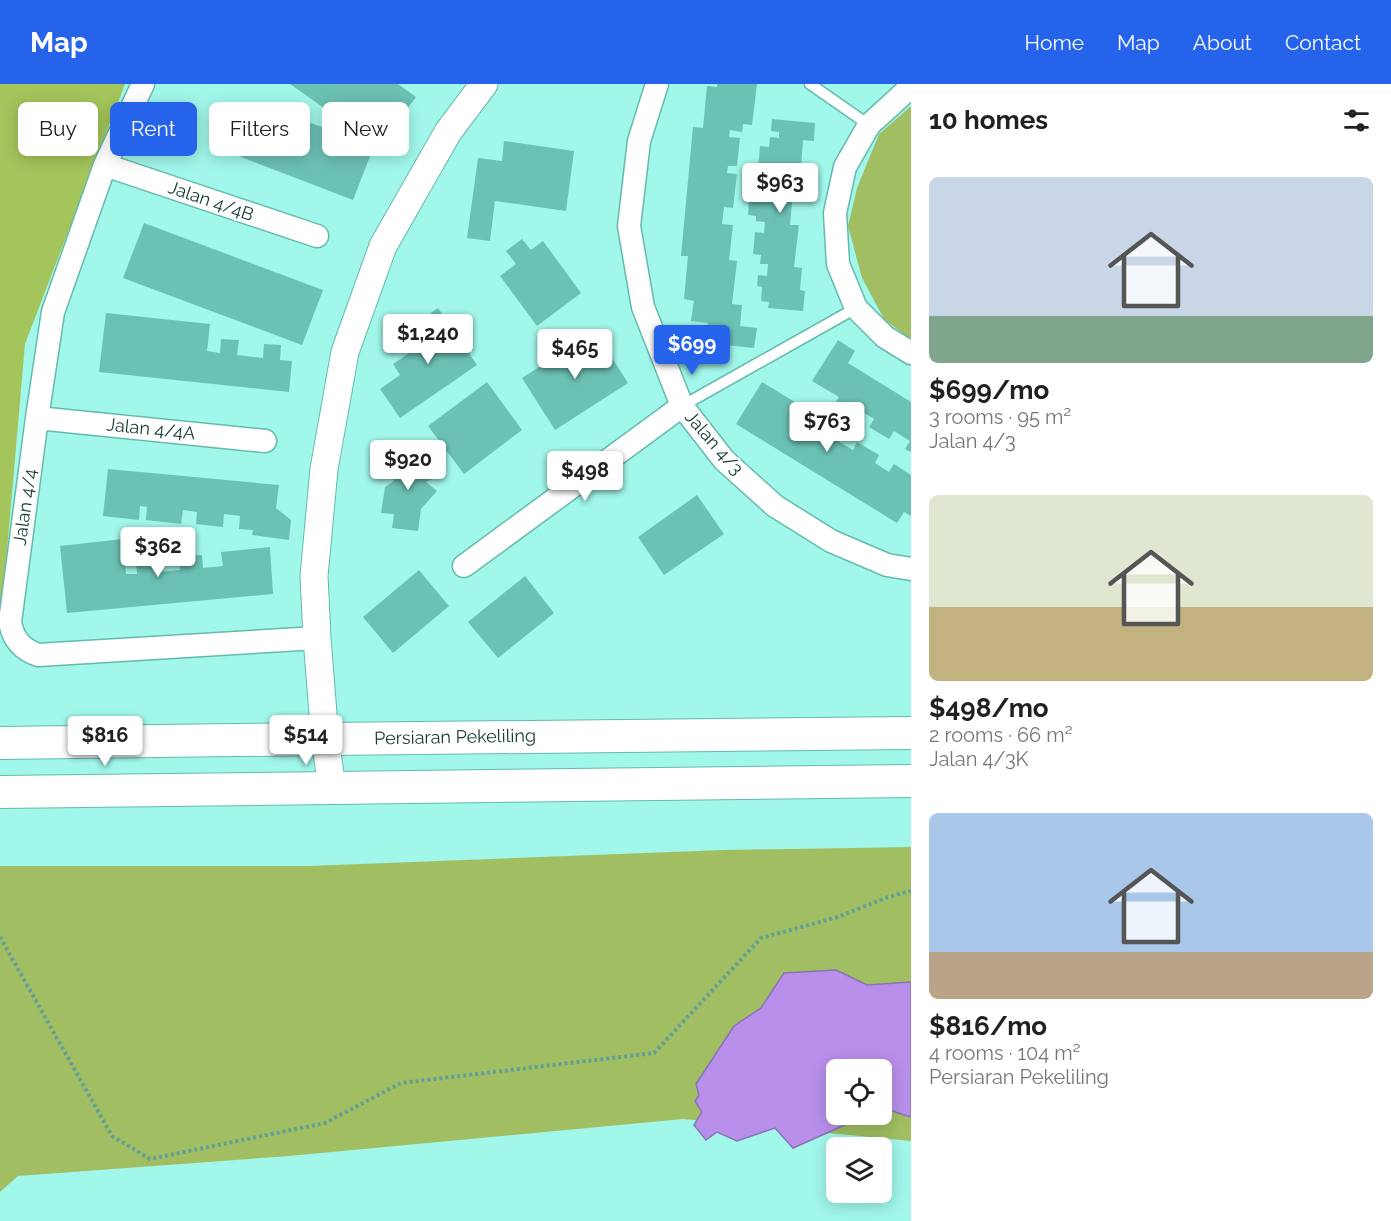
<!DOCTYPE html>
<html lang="en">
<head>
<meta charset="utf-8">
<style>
	:root { --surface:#fff; --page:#f6f6f6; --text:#202124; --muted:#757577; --accent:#2563eb }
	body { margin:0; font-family:Raleway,sans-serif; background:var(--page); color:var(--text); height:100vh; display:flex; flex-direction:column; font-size:22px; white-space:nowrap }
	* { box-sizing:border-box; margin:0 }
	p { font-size:20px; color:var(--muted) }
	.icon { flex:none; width:33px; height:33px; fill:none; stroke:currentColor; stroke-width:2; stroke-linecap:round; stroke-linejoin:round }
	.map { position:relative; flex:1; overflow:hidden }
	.sheet { display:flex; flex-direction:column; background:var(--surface); width:480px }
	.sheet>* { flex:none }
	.hud { position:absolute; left:18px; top:18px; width:570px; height:54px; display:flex; gap:12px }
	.fabs { position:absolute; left:826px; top:975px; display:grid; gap:12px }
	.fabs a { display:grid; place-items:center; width:66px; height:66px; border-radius:9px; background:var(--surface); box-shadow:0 3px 15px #0003; font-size:30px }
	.price { position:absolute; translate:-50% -51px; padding:0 14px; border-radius:6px; background:#fff; color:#222; font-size:20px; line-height:39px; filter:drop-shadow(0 2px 3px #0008) }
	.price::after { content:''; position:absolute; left:50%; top:36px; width:18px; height:14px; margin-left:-9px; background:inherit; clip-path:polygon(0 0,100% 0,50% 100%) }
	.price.current { background:var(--accent); color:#fff }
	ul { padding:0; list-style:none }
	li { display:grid; align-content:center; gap:12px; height:318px; padding:0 18px }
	li span { display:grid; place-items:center; height:186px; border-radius:9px; color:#555 }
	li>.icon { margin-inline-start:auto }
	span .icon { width:108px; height:108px; fill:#fffc; stroke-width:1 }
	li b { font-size:26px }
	h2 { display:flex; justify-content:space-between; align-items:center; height:72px; padding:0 18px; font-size:26px }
	.chip { padding:0 21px; border-radius:9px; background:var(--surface); box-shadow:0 3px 15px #0003; font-size:21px; line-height:54px }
	.chip.current { background:var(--accent); color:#fff }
	header { display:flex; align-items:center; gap:36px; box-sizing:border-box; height:84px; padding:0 30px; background:var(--accent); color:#fff }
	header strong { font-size:28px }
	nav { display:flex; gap:33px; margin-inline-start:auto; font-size:21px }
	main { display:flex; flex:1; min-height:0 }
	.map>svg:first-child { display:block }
	.green { fill:#a1bf62; fill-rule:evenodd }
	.forest { fill:#a4c55b }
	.water { fill:#b98fec; stroke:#8875b5; stroke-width:1.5 }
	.building { fill:#6cc1b5 }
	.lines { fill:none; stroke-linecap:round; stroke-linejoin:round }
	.service-casing { stroke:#64baae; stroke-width:13 }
	.minor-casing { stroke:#64baae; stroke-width:25 }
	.tertiary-casing { stroke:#64baae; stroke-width:29 }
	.secondary-casing { stroke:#64baae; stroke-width:34 }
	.path { stroke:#62a198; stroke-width:4; stroke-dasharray:3 3; stroke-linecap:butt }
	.service { stroke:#fff; stroke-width:10 }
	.minor { stroke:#fff; stroke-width:22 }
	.tertiary { stroke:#fff; stroke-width:27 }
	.secondary { stroke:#fff; stroke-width:32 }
	.labels { text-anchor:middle; stroke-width:5; stroke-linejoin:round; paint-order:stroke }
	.street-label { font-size:18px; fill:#143834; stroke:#fff }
</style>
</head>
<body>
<header>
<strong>Map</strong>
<nav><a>Home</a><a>Map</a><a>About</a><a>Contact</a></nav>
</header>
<main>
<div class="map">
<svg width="911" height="1137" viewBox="0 0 911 1137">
	<rect width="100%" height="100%" fill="#a1f7ea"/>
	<path class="green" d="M911,22v234l-27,-21 -22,-41 -14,-52 9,-38 22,-54z
		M911,763v294l-228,-22 -394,37 -271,20 -18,16v-326h309l414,-16zM837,986h45v44h-45z"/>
	<path class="forest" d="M0,0h125l-100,260 -25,287z"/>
	<path class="water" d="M836,886l31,15 44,-3v135l-19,-6 -10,2v-43h-45v44l36,1 -8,1 -72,32 -18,-20 -38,13 -20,-9 -11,8 -12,-15 8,-13 -7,-11 4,-6 -3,-11 38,-58 27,-18 23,-35z"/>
	<path class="building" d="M290,0h108l18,13 -37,50z
		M717,0h40l-5,41 -9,-1 -1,8 -12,-2 -1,7 11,1 -3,28h-9l-1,7 10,1 -4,34 -9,-1 -2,17 11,1 -4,35 8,1 -5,43 10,1 -2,21 17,2 -3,20 -48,-5 2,-20 -17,-2 3,-20 -10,-2 4,-43h-7l12,-129 10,1 4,-42 10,1z
		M256,19l118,43 -21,54 -117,-45z
		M772,35l43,4 -1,18 -11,-1 -3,41 -6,-1 -4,45h9l-5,42 8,1 -2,22 5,1 -2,20 -35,-3 1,-6 -8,-1 1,-14 -5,-1 1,-11 9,1 1,-12h-8l1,-9 -8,-1 2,-22 9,1 1,-11 -9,-1v-5l-8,-1 2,-27 10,1 1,-11h4l1,-8 -8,-1 2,-23 9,1 1,-10 9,1v-6l-8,-1z
		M504,57l70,10 -8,60 -71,-10 -5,40 -23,-3 11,-80 24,3z
		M144,139l179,67 -21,55 -179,-67z
		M522,155l9,11 12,-9 38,52 -44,33 -37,-50 16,-12 -10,-13z
		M438,224l39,57 -77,53 -20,-29 20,-14 -7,-11 31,-21 -12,-17z
		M106,229l104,11 -3,27 13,2 1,-14 18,1 -2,15 26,3 1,-14 17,1 -1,15 12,1 -3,31 -190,-20z
		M595,247l33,52 -73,47 -33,-52z
		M838,256l17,11 -7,12 63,39v50l-6,-3 5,-8 -16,-10 -5,8 -20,-12 5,-8 -16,-10 -5,8 -19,-12 5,-8 -27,-16z
		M487,298l35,48 -58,44 -36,-48z
		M762,298l46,28 -5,8 7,5 7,4 5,-7 22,13 -6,8 15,9 4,-8 22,13 -4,8 14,9 5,-8 17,11v41l-7,-4 -7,11 -161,-99z
		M419,362l11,18 -5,3 7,12 -6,3 11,9 -16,18 -3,22 -26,-3 2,-14 -13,-1 4,-26 9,-6 -5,-9 10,-7 -3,-5z
		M108,385l171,16 -3,23 15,12 -2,20 -37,-5 1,-5 -14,-1 1,-13 -16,-2 -1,13 -27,-3 1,-12 -14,-2 -2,14 -35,-4 1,-13 -7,-1 -1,14 -36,-4z
		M697,411l27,39 -60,41 -26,-38z
		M123,455l3,35h11l-1,-14 21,-2 1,14 22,-2 -1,-13 11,-2h12l1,13 20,-2 -2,-14 49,-5 3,47 -206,19 -7,-67z
		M419,486l30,36 -56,47 -30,-36z
		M525,492l29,37 -56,45 -30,-36z"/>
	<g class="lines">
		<g class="service-casing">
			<path id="service" d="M810,0l59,41
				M682,322l174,-98"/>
		</g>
		<g class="minor-casing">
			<path id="minor" d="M143,0l-38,81 -52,147 -16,106 -27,204c3,17 11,27 28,33l279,-17
				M657,0l-18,57 -10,85 14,81 39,99 42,54 51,46 56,35 56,24 24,4
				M911,5l-7,4 -35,32 -24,42 -10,46 3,51 18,44 29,29 26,16
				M105,81l212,71
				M37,334l228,23
				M464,482l218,-160"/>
		</g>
		<g class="tertiary-casing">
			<path id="tertiary" d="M332,704l-7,-49 -8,-101 -3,-62 10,-107 21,-117 38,-106 65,-114 36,-48"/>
		</g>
		<g class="secondary-casing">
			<path id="secondary" d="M0,659l325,-4 586,-6
				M0,708l911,-11"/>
		</g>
		<path class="path" d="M0,853l112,199 38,23 175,-36 76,-40 253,-30 107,-115 77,-21 50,-20 23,-6"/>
		<use href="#service" class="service"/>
		<use href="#minor" class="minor"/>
		<use href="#tertiary" class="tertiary"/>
		<use href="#secondary" class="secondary"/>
	</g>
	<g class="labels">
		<g class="street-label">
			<text transform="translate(211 117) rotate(19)" y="6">Jalan 4/4B</text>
			<text transform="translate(151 345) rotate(6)" y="6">Jalan 4/4A</text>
			<text transform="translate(714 359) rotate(49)" y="6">Jalan 4/3</text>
			<text transform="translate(25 423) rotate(-82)" y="6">Jalan 4/4</text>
			<text transform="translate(455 653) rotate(-1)" y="6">Persiaran Pekeliling</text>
		</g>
	</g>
</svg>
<div class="fabs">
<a><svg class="icon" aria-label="locate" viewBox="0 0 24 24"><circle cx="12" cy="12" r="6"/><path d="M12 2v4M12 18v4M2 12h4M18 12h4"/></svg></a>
<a><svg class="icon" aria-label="layers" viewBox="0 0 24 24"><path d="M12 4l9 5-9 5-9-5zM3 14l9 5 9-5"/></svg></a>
</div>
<b class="price" style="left:780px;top:130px">$963</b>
<b class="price" style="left:428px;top:281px">$1,240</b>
<b class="price current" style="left:692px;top:292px">$699</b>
<b class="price" style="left:575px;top:296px">$465</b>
<b class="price" style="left:827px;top:369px">$763</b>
<b class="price" style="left:408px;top:407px">$920</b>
<b class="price" style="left:585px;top:418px">$498</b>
<b class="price" style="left:158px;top:494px">$362</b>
<b class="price" style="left:306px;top:682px">$514</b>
<b class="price" style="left:105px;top:683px">$816</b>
<div class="hud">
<a class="chip">Buy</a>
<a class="chip current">Rent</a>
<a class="chip">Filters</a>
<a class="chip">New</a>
</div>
</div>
<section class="sheet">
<h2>10 homes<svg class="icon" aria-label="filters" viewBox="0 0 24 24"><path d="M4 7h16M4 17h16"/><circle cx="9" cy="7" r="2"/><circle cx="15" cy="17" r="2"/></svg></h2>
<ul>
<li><span style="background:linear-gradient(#c9d6e8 75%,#7fa58c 0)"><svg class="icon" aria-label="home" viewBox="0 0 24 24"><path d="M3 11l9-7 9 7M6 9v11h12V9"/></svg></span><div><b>$699/mo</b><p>3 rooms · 95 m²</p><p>Jalan 4/3</p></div></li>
<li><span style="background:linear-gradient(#dfe7d0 60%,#c2b280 0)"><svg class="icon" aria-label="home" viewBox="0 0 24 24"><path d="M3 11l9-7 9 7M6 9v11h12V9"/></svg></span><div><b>$498/mo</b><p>2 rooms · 66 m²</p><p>Jalan 4/3K</p></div></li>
<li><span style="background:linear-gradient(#a9c7e8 75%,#b9a48a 0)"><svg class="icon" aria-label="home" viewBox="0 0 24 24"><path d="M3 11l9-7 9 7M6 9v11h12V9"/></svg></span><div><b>$816/mo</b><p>4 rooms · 104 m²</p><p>Persiaran Pekeliling</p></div></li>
</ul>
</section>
</main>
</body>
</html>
